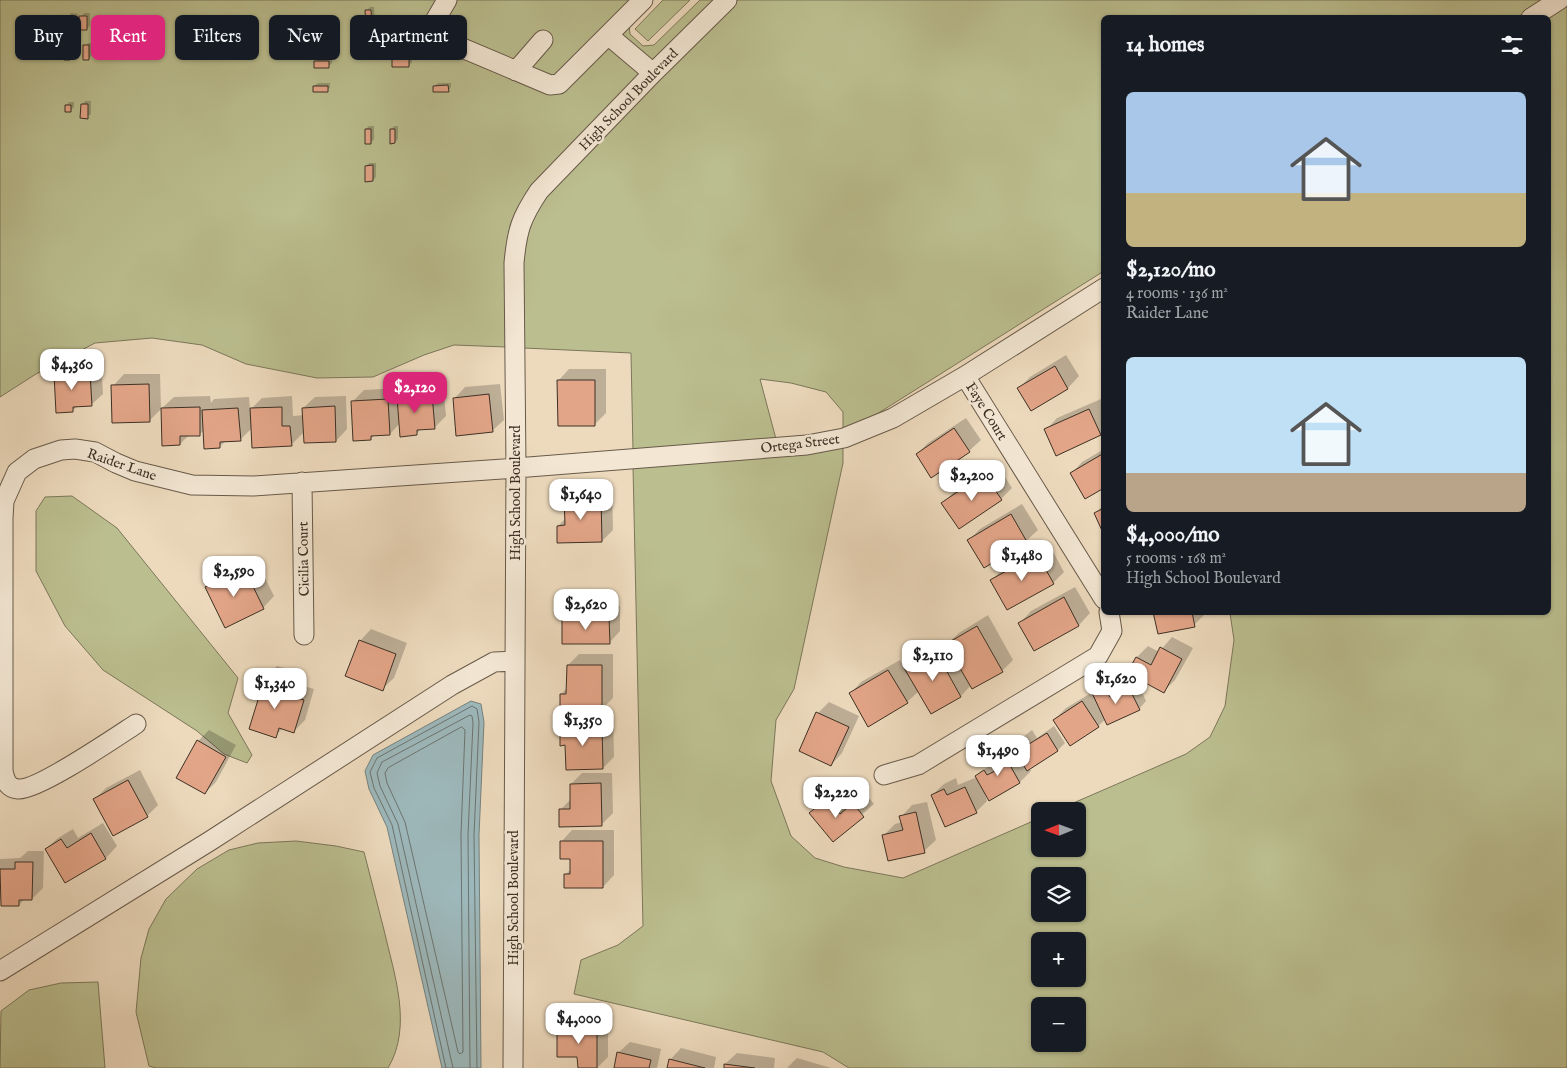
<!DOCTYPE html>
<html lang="en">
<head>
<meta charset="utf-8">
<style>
	:root { --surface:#171b24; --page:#242831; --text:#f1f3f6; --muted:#9ea1a6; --accent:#db2777 }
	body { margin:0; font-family:"IM FELL English",serif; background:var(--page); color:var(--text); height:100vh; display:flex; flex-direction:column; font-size:19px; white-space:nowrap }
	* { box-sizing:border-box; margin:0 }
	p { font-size:16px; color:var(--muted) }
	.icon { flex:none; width:28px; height:28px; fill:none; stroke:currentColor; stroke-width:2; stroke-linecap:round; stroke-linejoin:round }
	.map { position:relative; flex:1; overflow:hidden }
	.details { position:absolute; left:1101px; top:15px; width:450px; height:600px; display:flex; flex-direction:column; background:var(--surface); border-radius:8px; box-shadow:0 1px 4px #0004 }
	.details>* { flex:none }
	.top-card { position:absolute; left:15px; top:15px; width:475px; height:45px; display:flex; gap:10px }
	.needle { width:32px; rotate:269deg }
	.controls { position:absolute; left:1031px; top:802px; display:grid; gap:10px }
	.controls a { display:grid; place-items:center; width:55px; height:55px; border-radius:8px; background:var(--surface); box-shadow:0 1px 4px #0004; font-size:25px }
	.price { position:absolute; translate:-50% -42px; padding:0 11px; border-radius:10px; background:#fff; color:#222; font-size:16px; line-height:32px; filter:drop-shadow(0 1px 2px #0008) }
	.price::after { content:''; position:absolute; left:50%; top:30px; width:15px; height:11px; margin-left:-8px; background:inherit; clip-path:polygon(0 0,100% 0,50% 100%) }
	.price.selected { background:var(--accent); color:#fff }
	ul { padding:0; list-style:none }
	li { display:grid; align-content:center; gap:10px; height:265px; padding:0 25px }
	li span { display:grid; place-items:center; height:155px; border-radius:8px; color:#555 }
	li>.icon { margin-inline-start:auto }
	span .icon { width:90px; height:90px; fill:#fffc; stroke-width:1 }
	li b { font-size:21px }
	h2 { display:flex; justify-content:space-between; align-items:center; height:60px; padding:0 25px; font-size:21px }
	.pill { padding:0 18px; border-radius:8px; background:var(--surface); box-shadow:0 1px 4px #0004; font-size:18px; line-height:45px }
	.pill.selected { background:var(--accent); color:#fff }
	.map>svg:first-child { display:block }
	.green { fill:#bbbe8f; stroke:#7c775a; fill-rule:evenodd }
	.water { fill:#9db8bb; stroke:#76827f }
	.shadow { fill:#0003 }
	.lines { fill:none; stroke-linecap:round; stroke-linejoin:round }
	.shore { stroke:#6c7470; stroke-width:1 }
	.building { fill:#e3a588; stroke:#3c3024 }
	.minor-casing { stroke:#685a4a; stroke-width:21 }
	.minor { stroke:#f3e7d4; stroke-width:19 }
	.labels { text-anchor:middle; stroke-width:5; stroke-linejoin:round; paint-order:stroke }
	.street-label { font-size:14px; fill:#3c3024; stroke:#f3e7d4 }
</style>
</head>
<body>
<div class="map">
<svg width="1567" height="1068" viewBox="0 0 1567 1068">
	<rect width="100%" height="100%" fill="#eddabd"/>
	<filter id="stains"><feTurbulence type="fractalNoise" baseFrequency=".004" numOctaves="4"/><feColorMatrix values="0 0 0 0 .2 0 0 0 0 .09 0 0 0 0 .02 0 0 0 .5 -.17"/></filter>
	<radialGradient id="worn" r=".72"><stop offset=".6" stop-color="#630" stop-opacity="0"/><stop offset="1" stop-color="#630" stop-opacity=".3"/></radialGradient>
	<path class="green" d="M0,0h653l-24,25 1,9 13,12 11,-1 46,-45h15l-184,187c-5,8 -12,17 -16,26 -16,42 -9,90 -9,134l-52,-2 -30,10 -51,22 -56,1 -71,-14 -44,-19 -50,-7 -57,5 -59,31 -36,23z
		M663,0h27l-42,41 -13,-12z
		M738,0h806l-28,18h-412v253l-235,148 -26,11v-18l-17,-20 -35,-9 -31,-4 16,60 -143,12 -2,-98 -107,-5c0,-40 -6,-93 8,-130 3,-8 9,-16 14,-23l114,-117z
		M1567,4v1064h-718l-26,-16 -249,-58 7,-34 37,-15 25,-19 -10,-460 210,-20v17l-49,226 -18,31 -5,61 20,55 24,22 29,9 59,11 137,-60v31h38v-38h-23l131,-57 24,-17 15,-31 9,-66 -4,-27 319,-1v-594zM1040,876h38v38h-38zM1040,941h38v38h-38zM1040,1006h38v38h-38z
		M72,496l45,32 121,150 -10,35 24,42 -5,8 -23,-9 -27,-23 -94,-61 -38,-44 -29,-55v-60l9,-14z
		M296,841l40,5 28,6c7,26 13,52 20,78 10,44 29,96 4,138h-232l-7,-2 -13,-54 5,-54 8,-29 17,-30 31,-30 32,-19 29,-7z
		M98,982l7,86h-105l1,-57 28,-21 32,-7z"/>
	<path class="water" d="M471,701l10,3 3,18 -5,113 2,233h-39l-55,-241 -18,-38 -4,-18 8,-16z"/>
	<path class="shadow" d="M370,7h4l1,13 -4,3 -4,-13z
		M71,13l7,1v11l-4,3 -6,-11z
		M84,13h6v12l-3,4 -6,-12z
		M69,43h4v12l-3,4 -5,-12z
		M88,43h4v12l-3,4 -4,-13z
		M397,53h15v9l-3,4 -15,-10z
		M332,58v5l-4,4 -13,-5 4,-3z
		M318,83h12v4l-3,4 -13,-5z
		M438,83h13v4l-3,4 -14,-5z
		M85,101h6v13l-4,3 -5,-12z
		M69,102h5v5l-3,3 -5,-4z
		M369,126h5v13l-3,4 -5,-14z
		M394,126h4v13l-3,3 -4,-12z
		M369,163h7v14l-3,3 -7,-14z
		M1066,355l13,21 -11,12 -36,21 -13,-21 11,-11z
		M101,362l2,32 -12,11 -13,1 -6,5 -17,-36 12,-12z
		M569,369h37v44l-11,11 -37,-43z
		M124,374h36l1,35 -12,12 -36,-35z
		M443,384l3,32 -12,12h-12l-6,6 -16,-11 -10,11h-15l-4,5 -18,-38 11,-11 35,-2 1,8 10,-10z
		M500,384l4,36 -12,11 -38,-32 11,-12z
		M210,396l1,7 3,-4 35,-2 1,13 12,-12 30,-2 1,20 11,-1 -1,-7 12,-11 31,-1 1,33 -11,12 -31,-10 -14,14 -39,-17 -12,12 -14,1 -7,6 -15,-17 -4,4 -11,1 -9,9 -18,-36 12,-11z
		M1101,399l3,6v26l-3,3 -55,-4 11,-12z
		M966,418l15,22 -12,11 -52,3 11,-11z
		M1104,449v37l-33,-12 11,-12z
		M996,463l16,25 -11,11 -58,4 11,-11z
		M577,486h35l1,44 -11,11 -44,-15 8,-8v-20z
		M1022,504l16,26 -12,11 -57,-1 11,-11z
		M1104,505v27l-9,-19z
		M1049,544l15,28 -11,11 -61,-3 11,-11z
		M255,558l19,38 -11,12 -56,-21 11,-11z
		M1075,587l15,26 -11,12 -45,24 -14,-26 11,-12z
		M620,606v25l-11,12 -46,-25 11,-11z
		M1155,612h50v2l-11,11z
		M988,615l25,45 -11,11 -31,14 -10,11 -30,17 -12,-22 -12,11 -57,-8 11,-12 39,-22 5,9 12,-12 29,-17 2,3 11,-10z
		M371,629l36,14 -13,35 -12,11 -22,-48z
		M1172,637l21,11 -18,32 -12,12 -34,-19 8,-16 11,-11 11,6z
		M579,654h34v44l-12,12 -40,-16 7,-7v-22z
		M277,666l14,4 -4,11 27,8 -9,31 -11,11 -11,-3 -8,8 -9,-59z
		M1113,680l5,10 19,-9 9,20 -7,8 -33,10 -8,7 -44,-6 12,-12z
		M829,702l30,14 -17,37 -11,12 -13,-52z
		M573,715h40l1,42 -11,11 -36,-24 -6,-17z
		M1054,726l11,17 -7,7 -29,18 2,3 -11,11 -30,18 -4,-7 -1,1 2,7 -11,11 -44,-17 12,-11 12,-6 2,7 19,-8 14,-14 -2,-4 12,-11 13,-7 1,2 17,-13 5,8z
		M209,730l27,15 -20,37 -11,11 -7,-52z
		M140,770l18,35 -11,11 -52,-17 11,-11z
		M582,773h30l1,40 -12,12 -41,-15 11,-11v-15z
		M840,788l12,15 13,-10 9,11 -41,36 -22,-27z
		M927,802l9,38 -12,11 -40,-16 11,-11 7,-2 -1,-5 11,-12z
		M103,823l14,23 -11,12 -40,24 -20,-33 12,-11 15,-9 5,9z
		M572,830h42v45l-11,12 -38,-12 6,-6v-12l-10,-15z
		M28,851h16l-1,37 -11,11h-7l-6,6 -19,-7v-39l20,-1z
		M570,1016h38v41l-11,11h-18v-13l-21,-27z
		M630,1042l31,7 -4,19h-42l3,-15z
		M681,1048l35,9 -2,11h-46l2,-8z
		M737,1053l38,5 -1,10h-49v-4z
		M797,1058l34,10h-44z"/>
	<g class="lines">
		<path class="shore" d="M462,727l3,3 -4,105 2,217 -3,2 -2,-2 -53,-230 -18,-39 -2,-10 3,-5z
			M446,1068l-54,-243 -18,-37 -4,-16 7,-14 95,-52 5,3 2,13 -5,113 3,233
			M453,1068l-55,-244 -18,-38 -3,-13 5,-11 88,-47 2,1 1,7 -5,112 2,233"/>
	</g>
	<path class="building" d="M365,10h6l1,14 -6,1z
		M66,16h9v13h-9z
		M79,16h8v14h-8z
		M83,45h6v15h-6z
		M64,46h6v14h-6z
		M392,56h17v11h-17z
		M314,61h15v7h-15z
		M448,85l1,7h-16v-6z
		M313,86h15v6h-15z
		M81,104h7v15l-8,-1z
		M65,105h6v7h-6z
		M365,129h6v15h-6z
		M390,129h5v14l-5,1z
		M373,165v16l-8,1v-16z
		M1055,366l13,23 -37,22 -14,-23z
		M90,372l2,34 -19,1v5l-17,1 -2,-39z
		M557,380h38v46h-37z
		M149,384l1,38 -38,1 -1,-38z
		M432,394l3,35 -18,1v5l-17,2 -3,-40z
		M489,394l4,38 -37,4 -3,-38z
		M388,399l2,36 -19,1v4l-18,1 -2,-40z
		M335,406l1,36 -32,1 -2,-35z
		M200,407v29h-20v9l-18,1 -1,-38z
		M282,407v19h8l2,20 -40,2 -2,-40z
		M238,408l3,33 -21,1v6l-16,1 -2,-39z
		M1089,409l12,26 -45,21 -12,-27z
		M954,428l16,24 -39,26 -15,-24z
		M1104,453v35l-19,11 -15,-26z
		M984,474l18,26 -43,29 -18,-26z
		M564,497h37l1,45 -45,1v-17l8,-1z
		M1104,508v27l-10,-22z
		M1011,514l16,28 -43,26 -17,-28z
		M1037,554l17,30 -47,26 -17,-30z
		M244,568l20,41 -39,19 -20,-41z
		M1064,597l15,29 -45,25 -16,-28z
		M1153,612h39l3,15 -37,7z
		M562,617h47l1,27h-48z
		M977,626l26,46 -31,17 -26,-45z
		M359,640l37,14 -13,37 -38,-15z
		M1160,647l22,12 -18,34 -37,-20 9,-16 15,8z
		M935,650l26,47 -30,17 -27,-46z
		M567,665h35v46h-42v-17h6z
		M888,670l20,33 -40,24 -19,-34z
		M265,677l15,4 -3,11 27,8 -10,33 -15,-5 -3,10 -27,-9z
		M1105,687l5,10 19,-9 11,22 -33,15 -15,-32z
		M1082,701l17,26 -29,19 -17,-26z
		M816,712l33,15 -18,39 -32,-15z
		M602,725l1,44 -37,1 -1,-25 -5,1v-20z
		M1047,733l11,18 -31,20 -16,-26 13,-9 5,8z
		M197,740l29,17 -21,37 -29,-16z
		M1002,751l18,32 -31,18 -14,-25 9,-6 3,5 8,-4 -7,-12z
		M128,780l20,37 -35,19 -20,-37z
		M601,783l1,43 -43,1v-18h11v-25z
		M965,787l12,26 -32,14 -14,-32 13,-6 3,6z
		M828,798l12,16 13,-11 11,14 -31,25 -24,-29z
		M916,812l9,41 -37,8 -6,-26 21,-5 -4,-14z
		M91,833l15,26 -41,24 -20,-34 16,-10 6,9z
		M560,841h43v47h-39v-14h6v-15h-10z
		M15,862h18l-1,38h-13v6h-18l-1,-37h15z
		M597,1026v42h-19l-1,-11h-20v-30z
		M617,1052l34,8 -2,8h-35z
		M669,1059l36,9h-38z
		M724,1064l31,4h-31z"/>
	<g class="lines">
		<g class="minor-casing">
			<path id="minor" d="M447,0l-14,24c-1,7 2,10 8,15l109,46 9,-1 84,-84
				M1531,18l28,-18
				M608,35l45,38
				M516,71l27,-31
				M965,376l139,223
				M302,482l2,153
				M136,724c-20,13 -99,67 -118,65 -11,-1 -13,-9 -15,-18v-253l1,-17 13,-29 17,-13 27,-9 14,-1 20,3 21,11 19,8 57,14 61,1 263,-18 291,-23 37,-7 49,-20 72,-42 139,-88
				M884,775l34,-10 180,-109 14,-25 -3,-19
				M0,971l210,-130 242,-156 42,-23 20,-1
				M513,1068l3,-600 -2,-205c3,-33 7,-45 25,-72l114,-118 74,-73"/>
		</g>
		<use href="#minor" class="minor"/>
	</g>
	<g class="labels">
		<g class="street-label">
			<text transform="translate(628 99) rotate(-46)" y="5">High School Boulevard</text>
			<text transform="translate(987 411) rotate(58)" y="5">Faye Court</text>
			<text transform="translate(800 443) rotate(-7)" y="5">Ortega Street</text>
			<text transform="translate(122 464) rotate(19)" y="5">Raider Lane</text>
			<text transform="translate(515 493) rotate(-90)" y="5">High School Boulevard</text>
			<text transform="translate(303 559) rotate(-91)" y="5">Cicilia Court</text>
			<text transform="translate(513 898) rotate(-90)" y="5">High School Boulevard</text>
		</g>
	</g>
	<rect width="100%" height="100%" filter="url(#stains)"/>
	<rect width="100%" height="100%" fill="url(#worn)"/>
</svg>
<div class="controls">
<a><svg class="needle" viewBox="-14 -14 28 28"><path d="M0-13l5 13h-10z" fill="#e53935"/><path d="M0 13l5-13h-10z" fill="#9ea1a6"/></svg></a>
<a><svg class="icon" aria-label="layers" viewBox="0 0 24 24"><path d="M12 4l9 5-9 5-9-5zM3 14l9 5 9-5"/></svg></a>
<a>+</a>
<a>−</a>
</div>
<b class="price" style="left:72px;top:391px">$4,360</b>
<b class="price selected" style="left:415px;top:414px">$2,120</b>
<b class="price" style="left:972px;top:502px">$2,200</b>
<b class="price" style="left:581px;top:521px">$1,640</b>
<b class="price" style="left:1022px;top:582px">$1,480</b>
<b class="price" style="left:234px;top:598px">$2,590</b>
<b class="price" style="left:586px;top:631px">$2,620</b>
<b class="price" style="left:933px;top:682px">$2,110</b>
<b class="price" style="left:1116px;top:705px">$1,620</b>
<b class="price" style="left:275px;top:710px">$1,340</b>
<b class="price" style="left:583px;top:747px">$1,350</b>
<b class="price" style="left:998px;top:777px">$1,490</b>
<b class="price" style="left:836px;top:819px">$2,220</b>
<b class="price" style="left:579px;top:1045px">$4,000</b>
<div class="top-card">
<a class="pill">Buy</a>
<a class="pill selected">Rent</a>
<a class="pill">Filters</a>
<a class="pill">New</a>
<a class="pill">Apartment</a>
</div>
<section class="details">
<h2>14 homes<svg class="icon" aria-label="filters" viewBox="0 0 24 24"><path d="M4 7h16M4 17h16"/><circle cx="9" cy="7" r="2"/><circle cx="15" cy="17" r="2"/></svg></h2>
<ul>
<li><span style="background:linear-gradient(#a9c7e8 65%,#c2b280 0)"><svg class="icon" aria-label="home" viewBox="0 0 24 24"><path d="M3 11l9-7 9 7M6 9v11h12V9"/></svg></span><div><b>$2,120/mo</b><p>4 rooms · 136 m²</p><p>Raider Lane</p></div></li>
<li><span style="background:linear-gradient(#bfe0f5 75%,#b9a48a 0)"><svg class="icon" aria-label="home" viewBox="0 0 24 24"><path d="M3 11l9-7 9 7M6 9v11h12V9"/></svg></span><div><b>$4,000/mo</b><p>5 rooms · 168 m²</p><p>High School Boulevard</p></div></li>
</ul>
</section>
</div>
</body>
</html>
